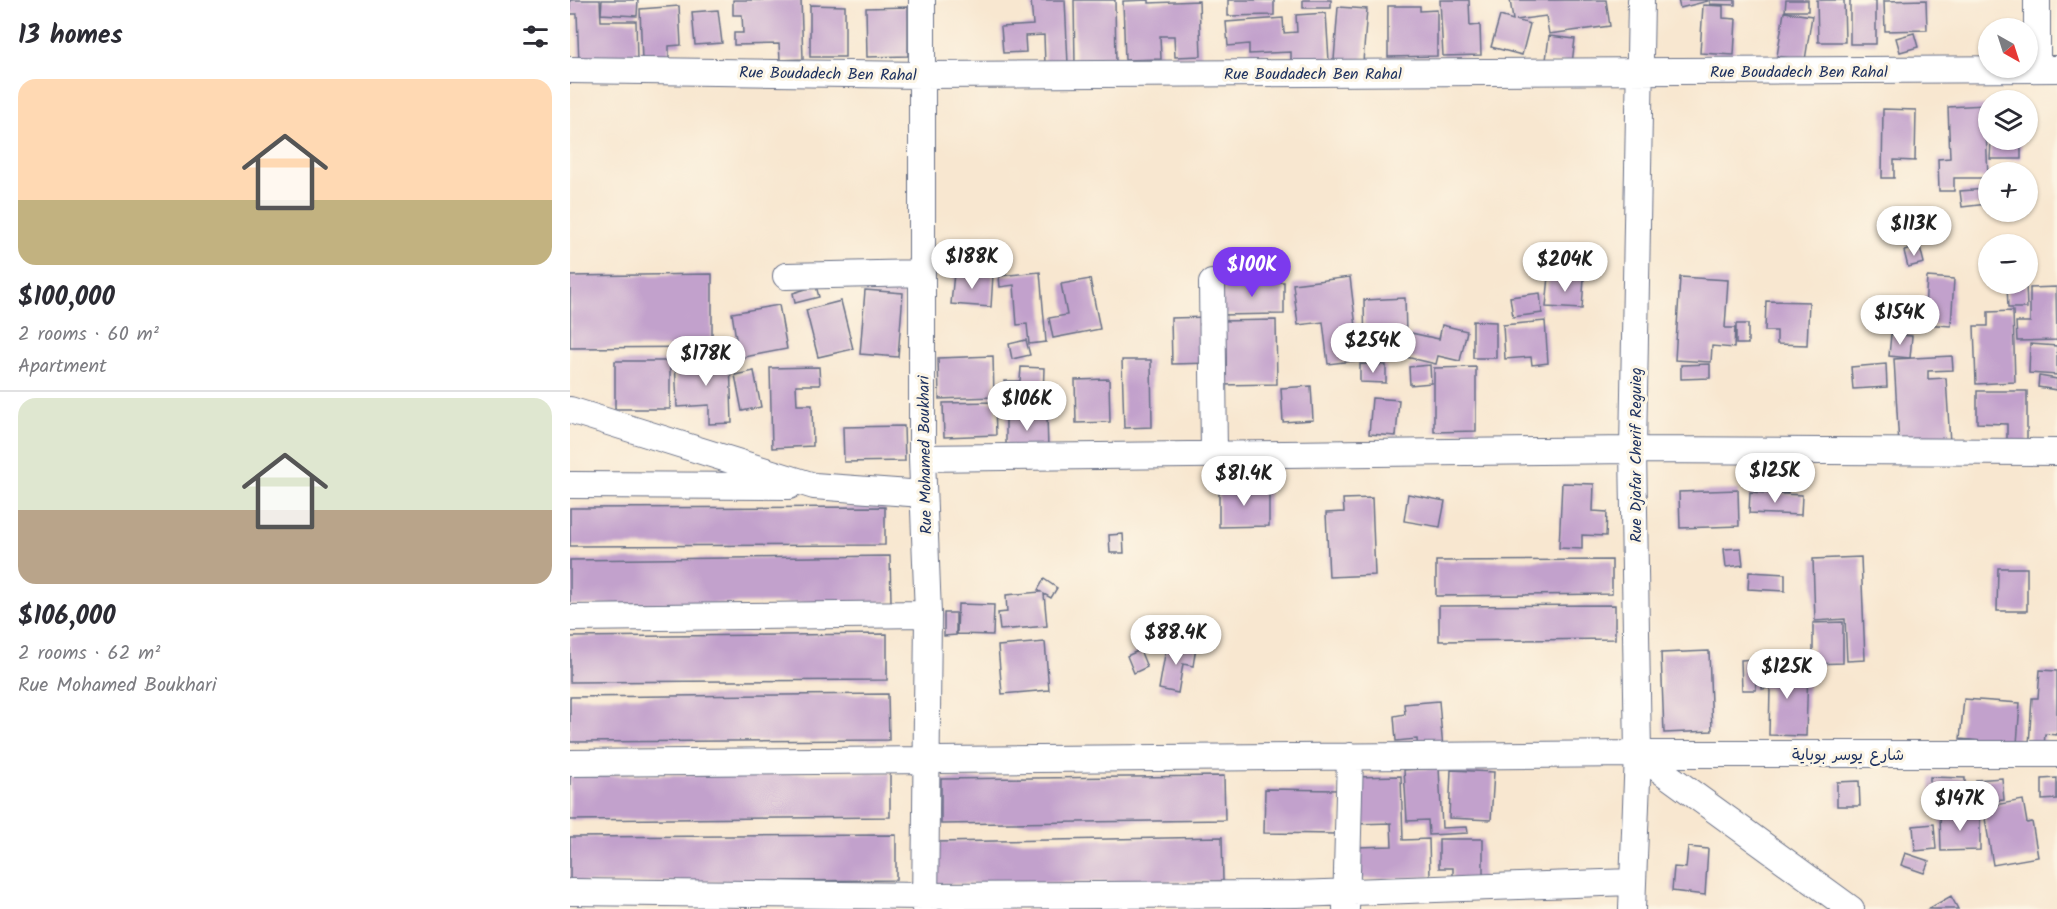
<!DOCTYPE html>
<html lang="en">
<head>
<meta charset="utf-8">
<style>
	:root { --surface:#fff; --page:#f2f2f3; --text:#2b2b33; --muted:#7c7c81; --line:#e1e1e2; --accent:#7c3aed }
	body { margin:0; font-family:Kalam,"Playpen Sans Arabic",sans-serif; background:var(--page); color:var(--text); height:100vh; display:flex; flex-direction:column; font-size:22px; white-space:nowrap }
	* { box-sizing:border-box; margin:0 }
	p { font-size:20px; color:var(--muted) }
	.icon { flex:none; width:33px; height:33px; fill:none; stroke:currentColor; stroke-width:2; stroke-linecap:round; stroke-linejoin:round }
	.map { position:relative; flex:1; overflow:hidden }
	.side { display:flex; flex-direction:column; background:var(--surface); width:570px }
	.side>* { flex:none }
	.needle { width:39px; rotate:141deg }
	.controls { position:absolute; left:1408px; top:18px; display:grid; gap:12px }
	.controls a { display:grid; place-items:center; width:60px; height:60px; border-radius:50%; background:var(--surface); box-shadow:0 2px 4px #0004; font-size:30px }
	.price { position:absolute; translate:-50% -51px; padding:0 14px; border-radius:21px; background:#fff; color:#222; font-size:20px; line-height:39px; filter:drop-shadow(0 2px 3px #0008) }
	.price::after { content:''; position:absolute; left:50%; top:36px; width:18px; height:14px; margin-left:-9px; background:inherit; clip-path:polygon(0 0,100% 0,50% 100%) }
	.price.active { background:var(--accent); color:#fff }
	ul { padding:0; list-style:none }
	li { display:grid; align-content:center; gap:12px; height:318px; padding:0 18px }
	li+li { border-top:2px solid var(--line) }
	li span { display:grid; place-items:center; height:186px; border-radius:18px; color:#555 }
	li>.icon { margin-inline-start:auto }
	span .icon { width:108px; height:108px; fill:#fffc; stroke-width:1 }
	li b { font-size:26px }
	h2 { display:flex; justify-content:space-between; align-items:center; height:72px; padding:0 18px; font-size:26px }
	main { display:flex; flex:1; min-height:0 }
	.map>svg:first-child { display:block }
	.building { fill:#c2a1cc }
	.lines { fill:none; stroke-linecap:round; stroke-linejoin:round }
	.minor-casing { stroke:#686f86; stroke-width:28 }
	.minor { stroke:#fff; stroke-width:26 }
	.labels { text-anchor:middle; stroke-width:6; stroke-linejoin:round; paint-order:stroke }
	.street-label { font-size:16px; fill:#1b2f5e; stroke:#fcf5e5 }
</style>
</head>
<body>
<main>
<section class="side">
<h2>13 homes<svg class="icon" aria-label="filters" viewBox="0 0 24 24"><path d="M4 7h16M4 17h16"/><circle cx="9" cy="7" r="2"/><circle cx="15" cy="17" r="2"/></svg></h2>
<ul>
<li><span style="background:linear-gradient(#ffd9b3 65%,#c2b280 0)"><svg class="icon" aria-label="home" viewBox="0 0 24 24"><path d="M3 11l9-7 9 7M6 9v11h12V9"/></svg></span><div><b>$100,000</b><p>2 rooms · 60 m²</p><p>Apartment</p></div></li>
<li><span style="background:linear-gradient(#dfe7d0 60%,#b9a48a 0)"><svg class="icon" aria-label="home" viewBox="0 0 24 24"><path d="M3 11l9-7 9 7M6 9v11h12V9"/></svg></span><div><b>$106,000</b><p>2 rooms · 62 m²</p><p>Rue Mohamed Boukhari</p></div></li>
</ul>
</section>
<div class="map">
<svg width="1487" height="909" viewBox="0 0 1487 909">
	<rect width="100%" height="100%" fill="#fcf5e5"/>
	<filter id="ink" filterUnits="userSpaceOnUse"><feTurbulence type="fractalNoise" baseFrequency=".0167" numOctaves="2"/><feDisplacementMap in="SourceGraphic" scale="12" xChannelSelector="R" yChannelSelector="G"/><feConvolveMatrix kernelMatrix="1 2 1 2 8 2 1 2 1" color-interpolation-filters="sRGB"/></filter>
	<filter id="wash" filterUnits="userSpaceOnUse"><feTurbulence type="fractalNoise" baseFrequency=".008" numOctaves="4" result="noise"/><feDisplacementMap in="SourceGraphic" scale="24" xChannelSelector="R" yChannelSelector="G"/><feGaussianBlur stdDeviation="1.35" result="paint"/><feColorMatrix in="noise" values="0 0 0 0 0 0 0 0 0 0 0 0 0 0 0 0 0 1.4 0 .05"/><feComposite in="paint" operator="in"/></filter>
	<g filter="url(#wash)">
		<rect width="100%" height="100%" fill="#f8e7d0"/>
		<g id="blocks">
			<path class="building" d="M0,0h30l1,21h35l1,39 -58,2 -2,-48h-7z
				M32,0h36l-1,16 -36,-2z
				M163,0h68l2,59 -23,1 -1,-16 -45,1v-12h9l-1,-18h-9z
				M461,0h34l3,64 -23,1 -1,-30 -19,1 1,16 -23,1 -2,-26 32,-2z
				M504,0h41l1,65 -41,1z
				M579,0v3l50,-2 2,55 -26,1 -1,-21h-14l1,23 -36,1 -2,-59z
				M658,0h46v15l-46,1z
				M733,0h28v8h-28z
				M870,0h29l1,26 10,-1 1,30 -38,1z
				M940,0h96l4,26 -61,8 -3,-18 -30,4 14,4 -8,31 -31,-8 9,-31 13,4z
				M1108,0h30v1l-28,7z
				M1140,0h25v5l-25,-1z
				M1216,0h22v11h-23z
				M1247,0h27l1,42h-27z
				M1280,0h26v44h-26z
				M1356,0l1,30 -42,1 -1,-30z
				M240,5l35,1v51h-35z
				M1133,5l20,1v12l13,1 -2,36 -34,-2z
				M109,6l2,39 -12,1v14l-27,1 -2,-52z
				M818,6h32v5l17,-1v46l-49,1z
				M338,7v49l-41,1 -1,-49z
				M768,7l29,2 -4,53 -29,-2z
				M148,10l4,33 -27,2 -3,-33z
				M1214,12l28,4 -7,44 -28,-4z
				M756,13l3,48 -38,3v-12l-42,2v-10l-21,2 -2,-24 57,-4 1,15 13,-1 -1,-17z
				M1344,33l4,14 -18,5 -4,-14z
				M979,36l26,3 -3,24 -26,-3z
				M1415,105l3,73h-34v13h-15l-1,-32 12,-1 -2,-51z
				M1313,109l33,1 -1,51 -21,-1v18h-12z
				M1421,140h30v19h-31z
				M1416,189l1,15 -25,3 -2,-16z
				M1350,247l4,16 -16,4 -4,-16z
				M470,272l6,70 -17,2 -2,-20 -10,1 -3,-40 -14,2 -1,-11z
				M384,273l39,2 -2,32 -40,-3z
				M142,274v73l-142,1v-72z
				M979,276l35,2 -2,31 -36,-2z
				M780,277l10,83 -32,4 -5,-42 -25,3 -5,-41z
				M1110,277l48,3 -3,48h10l-1,20 -22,-2 -1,16 -36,-2z
				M1357,277l27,2 -3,47 -27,-2z
				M520,279l10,50 -47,9 -4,-20 18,-3 -6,-31z
				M650,282h64v32l-65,1z
				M1437,284h19l1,24h-19z
				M246,286l3,11 -24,6 -2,-10z
				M1486,287l1,53 -40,1 -1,-19h14v-34z
				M295,290l38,3 -5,64 -38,-3z
				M970,293l2,20 -29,4 -3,-20z
				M835,298l1,36 -13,1v18l-28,2 -1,-55z
				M271,301l12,48 -35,8 -12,-47z
				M1196,301l43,1 -2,43 -30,-1v-13h-12z
				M209,305l8,44 -48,9 -7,-45z
				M1443,311l2,71 -39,2 -2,-58h14v-14z
				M639,317l1,46 -38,1 -1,-46z
				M706,320l1,64 -57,1 -1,-64z
				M903,321l23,1v36h-23z
				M975,321l3,42 -16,2 -1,-8 -26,2 -2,-34z
				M1166,324h12v20h-12z
				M872,325l25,6 -7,30 -22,-5 -2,8 -30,-7 5,-24 28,6z
				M1321,334l21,2 -2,22 -21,-2z
				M456,340l4,15 -18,4 -3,-15z
				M1460,344l27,2v29l-28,-2z
				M423,356l1,41 -55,2 -1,-41z
				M1382,356l1,14 -25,1v8l18,-1 4,65 -51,3 -5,-87z
				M160,358l2,65 -23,1v-19l-32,2 -2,-47z
				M552,360h29l1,67 -28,1z
				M45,361h55v48h-55z
				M790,364l26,1v18l-26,-1z
				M1140,364v14l-29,1v-14z
				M1316,364l1,23 -34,2 -2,-22z
				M860,365l1,18 -21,2 -1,-18z
				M249,367l1,18h-24l1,20h15l1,41 -41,2 -2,-80z
				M451,367l23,1 -1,29 -40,-2 1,-14h16z
				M906,367v64l-42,1v-64z
				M184,371l7,36 -19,4 -7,-36z
				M1469,376l18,3v11l-19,-3z
				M539,379l1,43 -34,1 -1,-43z
				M741,386l2,34 -30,2 -2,-34z
				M1407,391h50v54h-20v-21l-30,-1z
				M802,398l27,2 -3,36 -27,-2z
				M425,402l1,33 -52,2 -1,-34z
				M436,416h41l1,32 -42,1z
				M334,426l1,35 -61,1 -1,-35z
				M1198,477l21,1 -1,15 -20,-1z
				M992,483l32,1 -1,27 14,1 -1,24 -24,-1v14l-23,-1z
				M699,487v39l-50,1v-39z
				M1168,490l1,36 -59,2 -1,-36z
				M1180,492l52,3 -1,20 -52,-2z
				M838,494l37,7 -5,26 -36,-6z
				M802,498l3,77 -46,2 -3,-64 18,-1 -1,-13z
				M315,507v38l-315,1v-38z
				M553,534l1,19h-14l-1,-18z
				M1171,548l2,17 -17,2 -2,-18z
				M320,556l1,46 -321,3v-45z
				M1291,557l4,103 -18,1 -2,-42 -30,2 -2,-62z
				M1042,560v34l-176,2v-35z
				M1428,568h29v43h-30z
				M1179,572l36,2v17l-37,-2z
				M474,579l13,9 -6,10 -7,-4 3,32 -47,4 -2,-17 9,-1 -1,-17 35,-3 -3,-2z
				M388,604l36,1 -1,30 -36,-1z
				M1045,605v34l-176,2v-35z
				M374,613h12v22l-12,1z
				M1273,622v41l-30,1v-41z
				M317,634v46l-317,2v-45z
				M475,642l4,48 -47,4 -4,-48z
				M597,643l29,4 -3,19 -10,-2 -5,29 -19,-4z
				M570,650l7,17 -13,6 -7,-17z
				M1139,651l3,80 -48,2 -3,-80z
				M1185,659l1,31h-14l-1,-30z
				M1192,667l46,1 -2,68 -37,-1 1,-47 -8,1z
				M1470,670l17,1v64l-12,-1 -1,12 -15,-1 3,-47h6z
				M318,694l1,46 -319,2v-45z
				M1394,699l56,4 -3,41 -57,-5z
				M869,701l4,49 -25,2 -1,-13 -21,2 -2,-25 11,-2 -1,-10z
				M869,768l3,60 25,-1 1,6 -39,2 -1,-15 -21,1 -3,-51z
				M881,770l43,2 -3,48 -42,-2z
				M320,773v44l-320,3v-44z
				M654,776l1,44 -284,4v-45z
				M831,776l2,64 26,-1 1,38 -71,2 -1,-32 34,-1 -1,-23 -36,1 -1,-47z
				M1360,777l35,1 -1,28 -34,-1z
				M1432,778l2,22 -26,2 -2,-22z
				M1487,778v21l-15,1v-21z
				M1289,781l1,25h-23v-24z
				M695,789l73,1 -1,44 -73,-1z
				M1453,800l4,23 5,-1 6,35 -45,8 -10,-58z
				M1410,813v37l-39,1 -1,-37z
				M1364,824l2,25 -21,2 -2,-25z
				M326,835v45l-326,3v-46z
				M652,837l1,44 -288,3v-42z
				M869,839h44v44h-30v-15h-14z
				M1118,847l20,2 -3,46 -33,-4 2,-24 12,1z
				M1335,853l24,8 -5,12 -23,-8z
				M1381,896l7,13h-30z"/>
		</g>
	</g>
	<g filter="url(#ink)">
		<use href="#blocks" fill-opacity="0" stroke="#686f86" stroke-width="1.5"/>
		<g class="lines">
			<g class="minor-casing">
				<path id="minor" d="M352,0v458l6,156 -3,295
					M1467,69v-69
					M0,70l352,5 1135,-6
					M216,276l136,-3
					M642,283l2,171
					M0,410l244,76 109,8
					M352,458l711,-8 424,2
					M0,485l219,1
					M0,618l358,-4
					M1068,754l213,155
					M0,763l1068,-9h419
					M0,892l354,4 373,-2 334,-12
					M776,909l4,-153
					M1062,909l6,-155 -5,-304 8,-450"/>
			</g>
			<use href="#minor" class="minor"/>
		</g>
	</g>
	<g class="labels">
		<g class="street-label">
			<text x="1229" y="77">Rue Boudadech Ben Rahal</text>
			<text transform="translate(258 73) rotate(1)" y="6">Rue Boudadech Ben Rahal</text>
			<text x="743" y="79">Rue Boudadech Ben Rahal</text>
			<text transform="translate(354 455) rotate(-91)" y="6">Rue Mohamed Boukhari</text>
			<text transform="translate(1065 455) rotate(-90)" y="6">Rue Djafar Cherif Reguieg</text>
			<text x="1278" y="760">شارع يوسر بوباية</text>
		</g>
	</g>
</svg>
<div class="controls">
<a><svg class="needle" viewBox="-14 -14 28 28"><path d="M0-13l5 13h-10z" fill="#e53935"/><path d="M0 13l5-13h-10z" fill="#7c7c81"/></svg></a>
<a><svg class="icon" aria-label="layers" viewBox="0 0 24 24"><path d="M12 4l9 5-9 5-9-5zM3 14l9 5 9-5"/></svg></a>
<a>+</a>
<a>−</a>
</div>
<b class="price" style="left:1344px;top:257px">$113K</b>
<b class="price" style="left:402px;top:290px">$188K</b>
<b class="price" style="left:995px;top:293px">$204K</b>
<b class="price active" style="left:682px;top:298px">$100K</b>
<b class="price" style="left:1330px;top:346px">$154K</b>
<b class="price" style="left:803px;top:374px">$254K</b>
<b class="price" style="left:136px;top:387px">$178K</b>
<b class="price" style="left:457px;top:432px">$106K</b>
<b class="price" style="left:1205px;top:504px">$125K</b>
<b class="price" style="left:674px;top:507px">$81.4K</b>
<b class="price" style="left:606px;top:666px">$88.4K</b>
<b class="price" style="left:1217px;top:700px">$125K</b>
<b class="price" style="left:1390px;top:832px">$147K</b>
</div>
</main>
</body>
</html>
